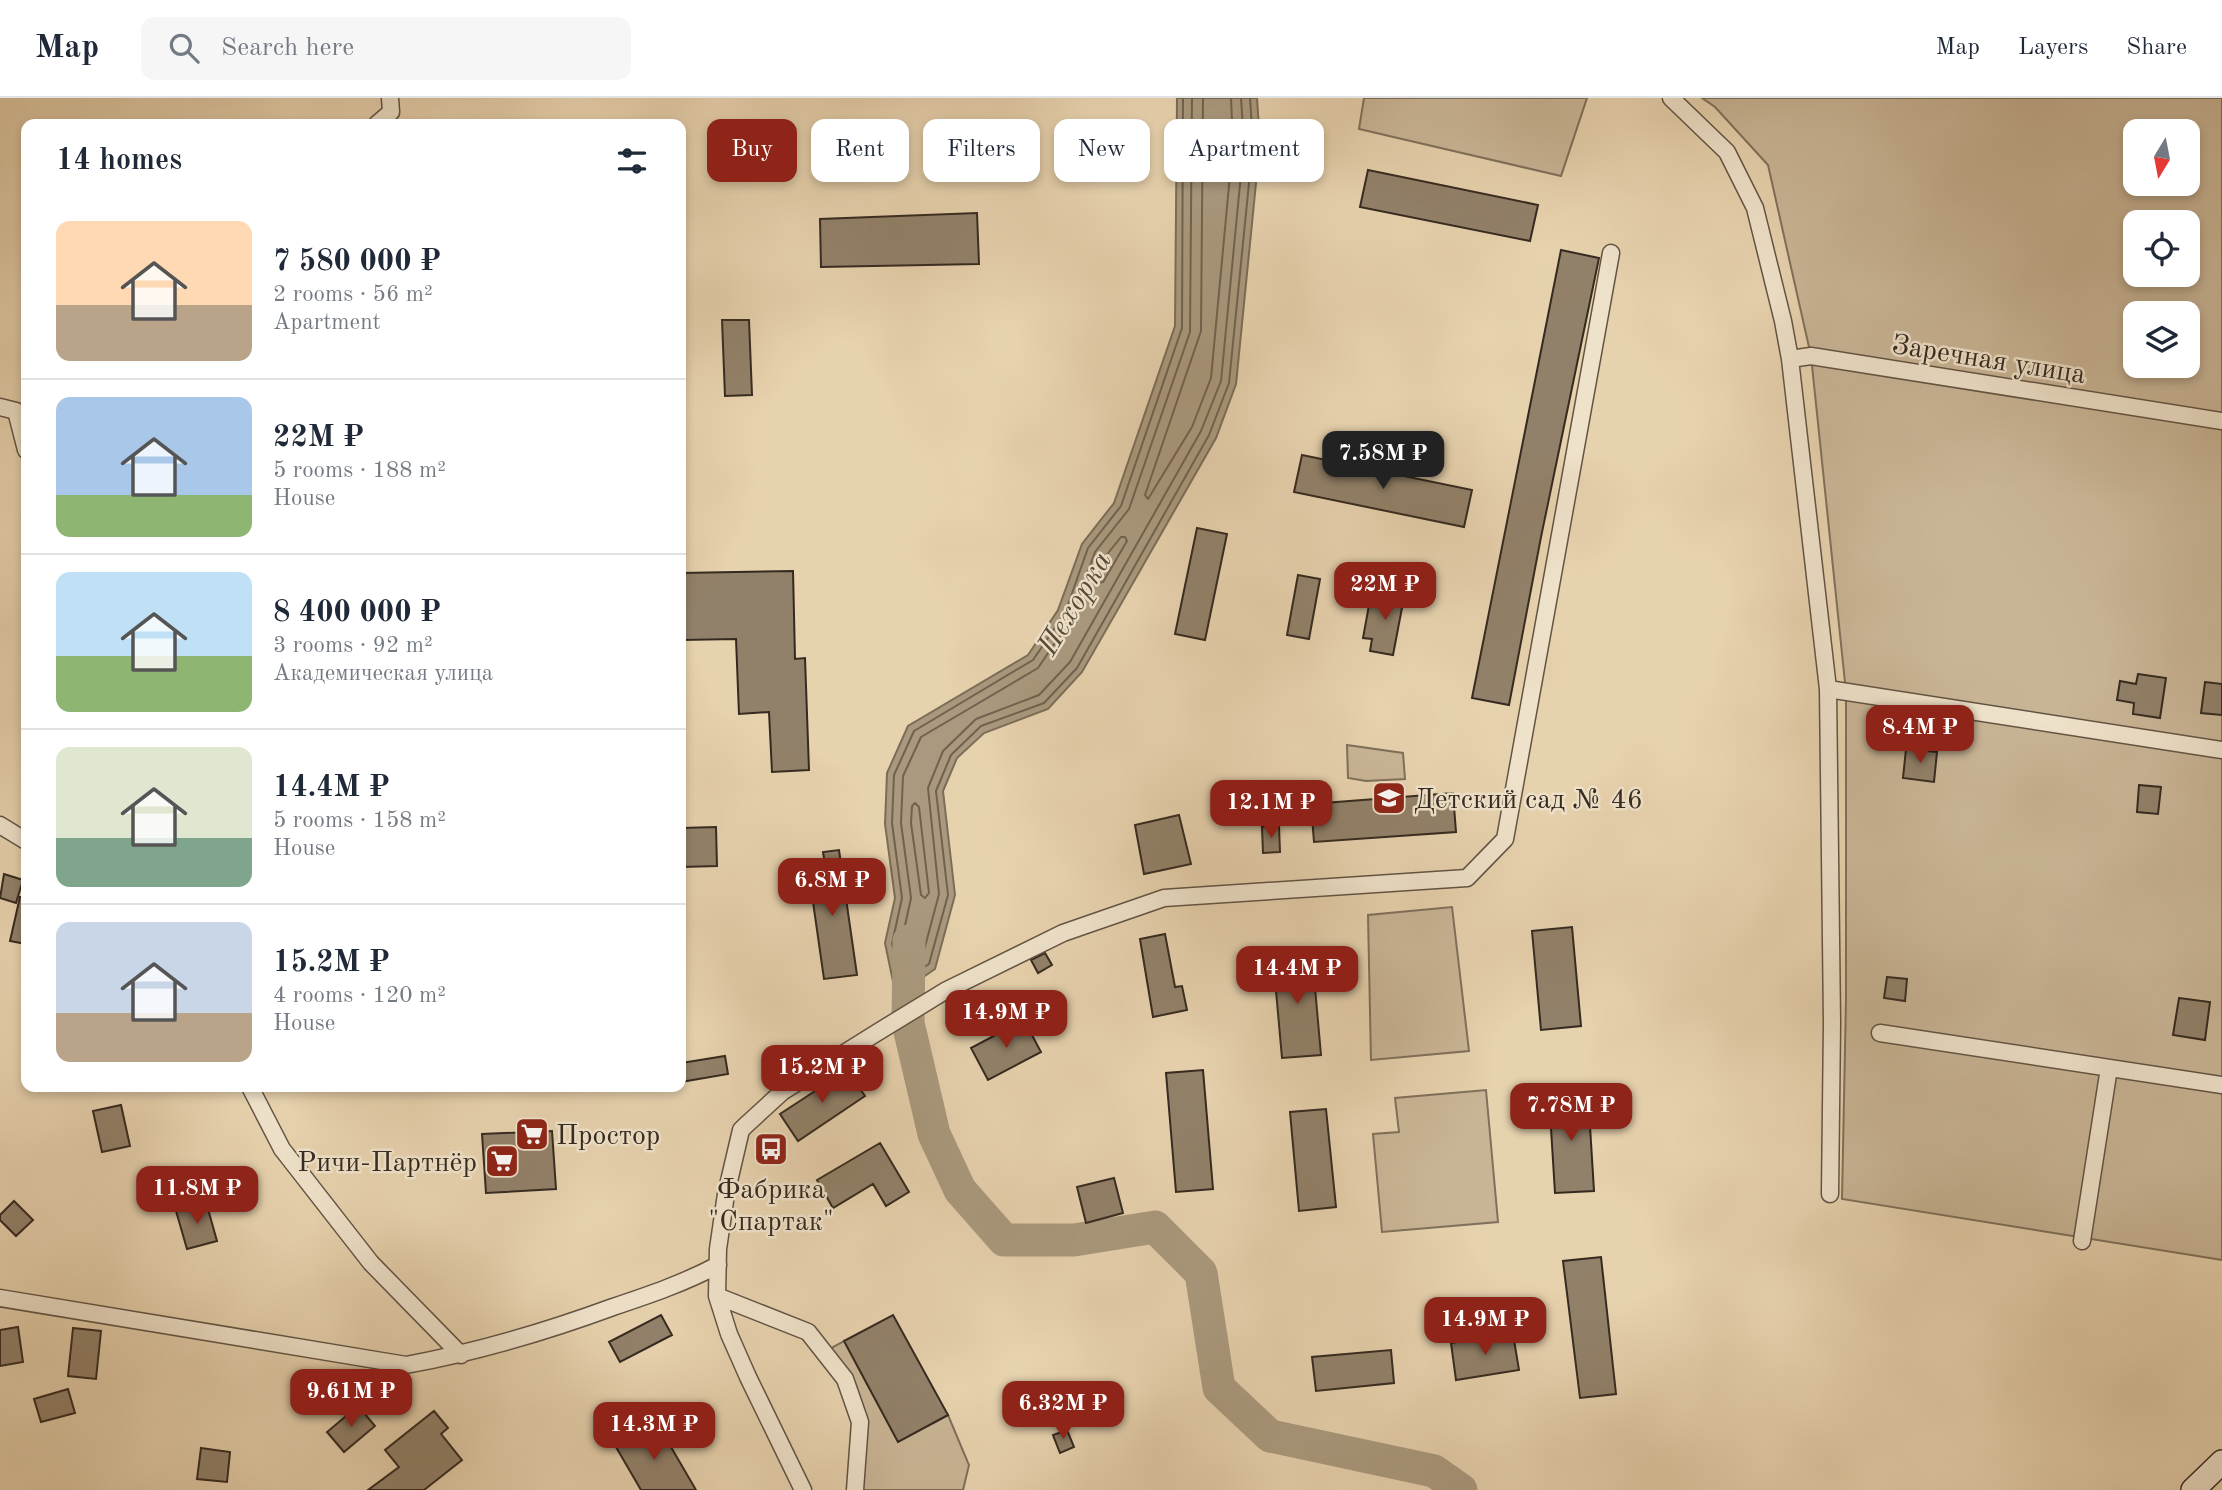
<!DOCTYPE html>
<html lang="en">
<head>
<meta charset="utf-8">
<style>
	:root { --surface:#fff; --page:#f6f6f7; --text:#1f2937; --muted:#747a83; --line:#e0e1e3; --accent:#8f2418 }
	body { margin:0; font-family:"Old Standard TT",serif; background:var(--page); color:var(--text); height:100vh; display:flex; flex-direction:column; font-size:26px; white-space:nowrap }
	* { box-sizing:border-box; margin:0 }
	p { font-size:23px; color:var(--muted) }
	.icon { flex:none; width:38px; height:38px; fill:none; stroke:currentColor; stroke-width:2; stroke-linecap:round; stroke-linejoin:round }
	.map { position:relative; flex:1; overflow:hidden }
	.drawer { position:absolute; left:21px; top:21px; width:665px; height:973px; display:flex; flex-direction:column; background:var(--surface); border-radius:14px; box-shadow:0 4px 10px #0003 }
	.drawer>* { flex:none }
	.banner { position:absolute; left:707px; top:21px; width:665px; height:63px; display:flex; gap:14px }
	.needle { width:46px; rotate:190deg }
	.fabs { position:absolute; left:2123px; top:21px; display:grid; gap:14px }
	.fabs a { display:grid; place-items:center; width:77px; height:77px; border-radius:14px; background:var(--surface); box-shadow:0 4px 10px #0003; font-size:35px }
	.price { position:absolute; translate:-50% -60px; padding:0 16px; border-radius:14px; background:var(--accent); color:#fff; font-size:23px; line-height:46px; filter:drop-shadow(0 2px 4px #0008) }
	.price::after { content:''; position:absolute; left:50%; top:42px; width:21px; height:16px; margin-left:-10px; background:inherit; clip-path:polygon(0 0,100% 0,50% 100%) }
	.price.active { background:#222; color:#fff }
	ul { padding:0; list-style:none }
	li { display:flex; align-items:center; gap:21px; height:175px; padding:0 35px }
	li+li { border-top:2px solid var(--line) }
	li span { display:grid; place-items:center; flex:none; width:196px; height:140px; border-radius:14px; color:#555 }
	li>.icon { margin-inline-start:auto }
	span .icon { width:84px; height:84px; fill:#fffc; stroke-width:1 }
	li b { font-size:30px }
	h2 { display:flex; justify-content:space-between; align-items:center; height:84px; padding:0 35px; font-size:30px }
	.tag { padding:0 24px; border-radius:14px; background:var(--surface); box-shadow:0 4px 10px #0003; font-size:24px; line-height:63px }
	.tag.active { background:var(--accent); color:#fff }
	header { display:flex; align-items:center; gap:42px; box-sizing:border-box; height:98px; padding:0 35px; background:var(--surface); border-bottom:2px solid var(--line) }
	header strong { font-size:33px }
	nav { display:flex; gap:38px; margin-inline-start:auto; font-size:24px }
	.search { width:490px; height:63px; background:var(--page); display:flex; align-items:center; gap:18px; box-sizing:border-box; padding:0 24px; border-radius:14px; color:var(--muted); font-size:26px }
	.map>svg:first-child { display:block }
	.green { fill:#c9b596; stroke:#7f705b; stroke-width:2; fill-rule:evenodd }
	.water { fill:#aa997e; stroke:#7b6d58; stroke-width:2 }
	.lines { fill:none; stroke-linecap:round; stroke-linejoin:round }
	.shore { stroke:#70624f; stroke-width:2 }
	.river { stroke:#aa997e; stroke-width:33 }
	.building { fill:#92816a; stroke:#352a20; stroke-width:2 }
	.minor-casing { stroke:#625444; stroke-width:19 }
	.secondary-casing { stroke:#352a20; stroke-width:26 }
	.minor { stroke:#efe2ca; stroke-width:16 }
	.secondary { stroke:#efe2ca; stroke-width:23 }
	.labels { text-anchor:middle; stroke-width:5; stroke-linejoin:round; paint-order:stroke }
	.street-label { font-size:28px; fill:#352a20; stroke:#efe2ca }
	.poi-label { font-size:28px; fill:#352a20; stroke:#efe2ca; text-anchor:start }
	.water-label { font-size:30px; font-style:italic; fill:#584b3c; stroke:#efe2ca }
</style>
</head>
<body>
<header>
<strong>Map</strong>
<div class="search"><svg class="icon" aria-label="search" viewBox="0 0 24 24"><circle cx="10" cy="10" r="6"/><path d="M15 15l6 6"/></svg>Search here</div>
<nav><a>Map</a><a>Layers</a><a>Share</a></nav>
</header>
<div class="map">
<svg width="2222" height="1392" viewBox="0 0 2222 1392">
	<rect width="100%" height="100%" fill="#e7d2ae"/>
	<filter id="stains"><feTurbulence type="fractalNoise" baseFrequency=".00286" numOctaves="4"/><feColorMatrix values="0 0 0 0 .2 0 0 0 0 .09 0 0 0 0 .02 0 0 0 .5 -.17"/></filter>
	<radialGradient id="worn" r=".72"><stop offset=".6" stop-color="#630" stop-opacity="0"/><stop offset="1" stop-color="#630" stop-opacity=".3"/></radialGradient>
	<path class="green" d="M1364,0h223l-26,78 -202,-47z
		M1702,0h520v1162l-380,-61 4,-200v-307l-35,-336 -43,-191 -53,-58zM2135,33h53v53h-53zM2135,124h53v53h-53zM2135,215h53v53h-53z
		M1347,647l56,8 2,26 -39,2 -18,-3z
		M1452,809l17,144 -98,9 -3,-145z
		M1486,992l12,132 -116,10 -9,-98 26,-2 -4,-34z
		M844,1243l54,101 50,-27 21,50 -6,25h-108l5,-69 -36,-69z"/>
	<path class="water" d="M1177,0h80l3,45 -24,241 -20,54 -134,234 -34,37 -64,24 -27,25 -14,33 12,104 -20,74 -39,27 -11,-53 10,-45 -10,-74 2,-51 21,-47 120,-71 30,-45 24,-66 32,-41 61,-177z"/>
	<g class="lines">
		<path class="shore" d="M1183,0l-1,230 -61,178 -33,42 -23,65 -32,47 -119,71 -20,44 -2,48 10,75 -10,46 10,37 27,-17 19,-69 -12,-104 15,-36 30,-29 63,-23 33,-35 132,-233 20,-52 24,-240 -3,-45
			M1192,0l-2,234 -61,177 -34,43 -24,67 -33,49 -117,69 -18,39 -2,47 10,75 -10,46 7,23 14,-9 17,-64 -11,-106 15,-37 33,-32 63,-24 31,-33 131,-231 20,-50 23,-238 -3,-45
			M1203,0l-2,233 -56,164 3,4 44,-72 19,-49 22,-235 -2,-45
			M1121,439h4l2,4 -24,41 -4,1 -2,-4 8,-22z
			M915,705l4,4 10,86 -4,5 -4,-3 -10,-72 1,-17z"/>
		<path class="river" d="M909,843l-1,82 26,111 26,56 44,50h70l81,-13 46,46 18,115 51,48 164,35 27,19"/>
	</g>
	<path class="building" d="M1368,72l170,35 -8,36 -170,-34z
		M977,115l2,51 -158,3 -1,-48z
		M1561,152l38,8 -58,279 -32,168 -37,-7z
		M722,222h27l3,75 -27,1z
		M1302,357l170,35 -8,37 -170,-35z
		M1197,430l30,6 -22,106 -30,-6z
		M793,473l2,88 10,-1 4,112 -37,2 -3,-60 -30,2 -3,-75 -55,1v-67z
		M1298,477l22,4 -11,60 -22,-4z
		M1382,490l23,4 -12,63 -23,-4 2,-12 -9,-1 6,-33 9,2z
		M2138,576l28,4 -6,40 -27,-4 1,-11 -17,-3 3,-19 16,3z
		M2205,584l17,2v31l-21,-2z
		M1906,651l31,3 -3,30 -31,-4z
		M2139,687l22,2 -3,27 -21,-2z
		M1453,695l3,39 -142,10 -3,-38z
		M1179,717l12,49 -47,10 -9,-49z
		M716,729l1,39 -36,1v-39z
		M1262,729h17l1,25 -17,1z
		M839,752l18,125 -33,4 -16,-112 17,-3 -2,-12z
		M4,776l19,6 -7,23 -16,-5z
		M20,799h6v47l-16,-3z
		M1572,829l9,99 -40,4 -9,-99z
		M1165,836l10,53 7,-1 5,24 -34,7 -13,-78z
		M1045,855l7,12 -14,8 -7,-13z
		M1312,856l9,101 -39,3 -9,-101z
		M1887,879l20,2 -2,22 -21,-3z
		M2179,900l31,4 -5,38 -32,-5z
		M1024,922l17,32 -53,28 -17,-32z
		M725,958l3,18 -47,8v-19z
		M847,972l18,26 -67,45 -18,-27z
		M1203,972l10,119 -37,3 -10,-119z
		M1588,996l6,97 -39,2 -6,-97z
		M121,1007l9,41 -28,6 -9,-41z
		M1326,1011l10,98 -37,4 -9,-99z
		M552,1033l4,58 -70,4 -4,-59z
		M880,1045l29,49 -23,14 -13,-22 -40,24 -16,-28z
		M1114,1080l9,35 -37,10 -9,-36z
		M14,1103l19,19 -17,16 -16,-16v-5z
		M206,1104l11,39 -30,8 -11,-38z
		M1601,1159l15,137 -36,4 -17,-137z
		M661,1217l11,20 -52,27 -11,-20z
		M893,1217l55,100 -50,27 -54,-101z
		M18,1229l5,35 -23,4v-36z
		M73,1230l28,3 -5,48 -28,-3z
		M1513,1236l6,36 -63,10 -5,-37z
		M1391,1252l3,33 -78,8 -4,-34z
		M68,1291l7,24 -34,9 -7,-23z
		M358,1308l17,20 -31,26 -17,-20z
		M434,1313l14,17 -7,6 21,26 -38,30h-56l31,-23 -14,-17z
		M657,1325l39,67h-55l-25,-43z
		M1067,1332l7,17 -14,6 -7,-18z
		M201,1350l29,4 -3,30 -30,-3z"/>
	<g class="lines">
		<g class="minor-casing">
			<path id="minor" d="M1671,0l56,54 28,56 28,113 7,38 38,330 4,334 -2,171
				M377,26l14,-12 -1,-14
				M1790,261l21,-3 411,65
				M0,309l16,4 10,39
				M1828,591l394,61
				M0,727l26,16
				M1880,935l342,52
				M250,989l32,62 89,114 90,92
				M2082,1143l27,-173
				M717,1198l91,36 37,47 15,43 -5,68
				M0,1200l406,67c71,-13 139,-33 207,-58 36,-12 71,-24 105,-42
				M803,1392l-55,-113 -19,-43 -12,-38 1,-47 8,-55 15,-64 4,-4 37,-34 96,-60 67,-41 118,-58 101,-35 303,-20 38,-39 106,-586"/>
		</g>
		<g class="secondary-casing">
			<path id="secondary" d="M2193,1392l29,-28"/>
		</g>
		<use href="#minor" class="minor"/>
		<use href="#secondary" class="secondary"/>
	</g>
	<defs>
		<g id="school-square" transform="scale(1.75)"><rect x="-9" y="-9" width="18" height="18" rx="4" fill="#8f2418" stroke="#efe2ca"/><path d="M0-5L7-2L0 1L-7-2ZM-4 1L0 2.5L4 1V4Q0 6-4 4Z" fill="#fff"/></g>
		<g id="supermarket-square" transform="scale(1.75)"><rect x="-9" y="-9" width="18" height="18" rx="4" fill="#8f2418" stroke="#efe2ca"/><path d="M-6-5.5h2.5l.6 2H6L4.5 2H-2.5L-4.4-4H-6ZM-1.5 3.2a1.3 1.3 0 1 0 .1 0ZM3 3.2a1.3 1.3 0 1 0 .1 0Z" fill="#fff"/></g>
		<g id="bus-square" transform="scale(1.75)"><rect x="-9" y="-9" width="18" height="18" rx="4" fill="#8f2418" stroke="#efe2ca"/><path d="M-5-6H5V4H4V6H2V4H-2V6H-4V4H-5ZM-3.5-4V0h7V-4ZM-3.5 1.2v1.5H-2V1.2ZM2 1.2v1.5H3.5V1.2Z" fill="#fff"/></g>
	</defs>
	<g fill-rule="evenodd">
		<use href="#school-square" x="1389" y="700"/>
		<use href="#supermarket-square" x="532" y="1036"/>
		<use href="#bus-square" x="771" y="1051"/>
		<use href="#supermarket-square" x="502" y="1063"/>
	</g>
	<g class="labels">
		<g class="street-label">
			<text transform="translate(1989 260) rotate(9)" y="10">Заречная улица</text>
		</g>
		<g class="poi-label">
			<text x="1414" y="710">Детский сад № 46</text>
			<text x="556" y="1046">Простор</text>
			<text x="477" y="1073" text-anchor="end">Ричи-Партнёр</text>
			<text x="771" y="1100" text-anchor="middle">Фабрика<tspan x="771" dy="32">"Спартак"</tspan></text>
		</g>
		<g class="water-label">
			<text transform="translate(1074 505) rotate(-59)" y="10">Пехорка</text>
		</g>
	</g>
	<rect width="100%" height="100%" filter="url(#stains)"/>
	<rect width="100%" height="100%" fill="url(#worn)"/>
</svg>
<div class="fabs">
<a><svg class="needle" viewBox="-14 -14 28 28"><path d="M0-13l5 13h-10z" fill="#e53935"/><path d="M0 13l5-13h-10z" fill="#747a83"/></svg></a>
<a><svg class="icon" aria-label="locate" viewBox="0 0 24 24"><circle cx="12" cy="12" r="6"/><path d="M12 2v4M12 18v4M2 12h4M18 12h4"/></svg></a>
<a><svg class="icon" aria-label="layers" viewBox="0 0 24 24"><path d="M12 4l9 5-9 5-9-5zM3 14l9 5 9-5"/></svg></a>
</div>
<b class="price active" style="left:1383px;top:393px">7.58M ₽</b>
<b class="price" style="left:1385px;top:524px">22M ₽</b>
<b class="price" style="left:1920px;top:667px">8.4M ₽</b>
<b class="price" style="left:1271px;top:742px">12.1M ₽</b>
<b class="price" style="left:832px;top:820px">6.8M ₽</b>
<b class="price" style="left:1297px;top:908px">14.4M ₽</b>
<b class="price" style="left:1006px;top:952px">14.9M ₽</b>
<b class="price" style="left:822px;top:1007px">15.2M ₽</b>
<b class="price" style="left:1571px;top:1045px">7.78M ₽</b>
<b class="price" style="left:197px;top:1128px">11.8M ₽</b>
<b class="price" style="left:1485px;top:1259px">14.9M ₽</b>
<b class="price" style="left:351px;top:1331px">9.61M ₽</b>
<b class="price" style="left:1063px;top:1343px">6.32M ₽</b>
<b class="price" style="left:654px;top:1364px">14.3M ₽</b>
<div class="banner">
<a class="tag active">Buy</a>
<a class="tag">Rent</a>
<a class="tag">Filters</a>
<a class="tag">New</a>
<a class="tag">Apartment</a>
</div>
<section class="drawer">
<h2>14 homes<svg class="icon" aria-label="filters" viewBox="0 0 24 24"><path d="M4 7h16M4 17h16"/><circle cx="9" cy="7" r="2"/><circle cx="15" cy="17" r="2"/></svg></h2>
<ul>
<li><span style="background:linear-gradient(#ffd9b3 60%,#b9a48a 0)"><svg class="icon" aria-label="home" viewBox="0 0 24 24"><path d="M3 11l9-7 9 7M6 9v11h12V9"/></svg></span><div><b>7 580 000 ₽</b><p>2 rooms · 56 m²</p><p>Apartment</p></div></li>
<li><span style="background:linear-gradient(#a9c7e8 70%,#8fb573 0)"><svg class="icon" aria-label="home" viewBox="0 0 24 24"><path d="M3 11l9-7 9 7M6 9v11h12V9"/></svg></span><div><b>22M ₽</b><p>5 rooms · 188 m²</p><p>House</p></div></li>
<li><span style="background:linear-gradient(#bfe0f5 60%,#8fb573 0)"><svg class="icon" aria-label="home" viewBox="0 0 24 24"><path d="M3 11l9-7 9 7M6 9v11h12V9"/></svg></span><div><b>8 400 000 ₽</b><p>3 rooms · 92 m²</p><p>Академическая улица</p></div></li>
<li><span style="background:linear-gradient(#dfe7d0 65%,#7fa58c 0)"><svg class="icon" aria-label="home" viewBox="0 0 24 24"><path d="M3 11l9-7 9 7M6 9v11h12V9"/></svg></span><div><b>14.4M ₽</b><p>5 rooms · 158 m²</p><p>House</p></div></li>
<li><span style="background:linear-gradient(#c9d6e8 65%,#b9a48a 0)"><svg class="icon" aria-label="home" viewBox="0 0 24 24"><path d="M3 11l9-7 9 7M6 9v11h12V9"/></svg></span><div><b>15.2M ₽</b><p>4 rooms · 120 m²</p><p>House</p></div></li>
</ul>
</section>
</div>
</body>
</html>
